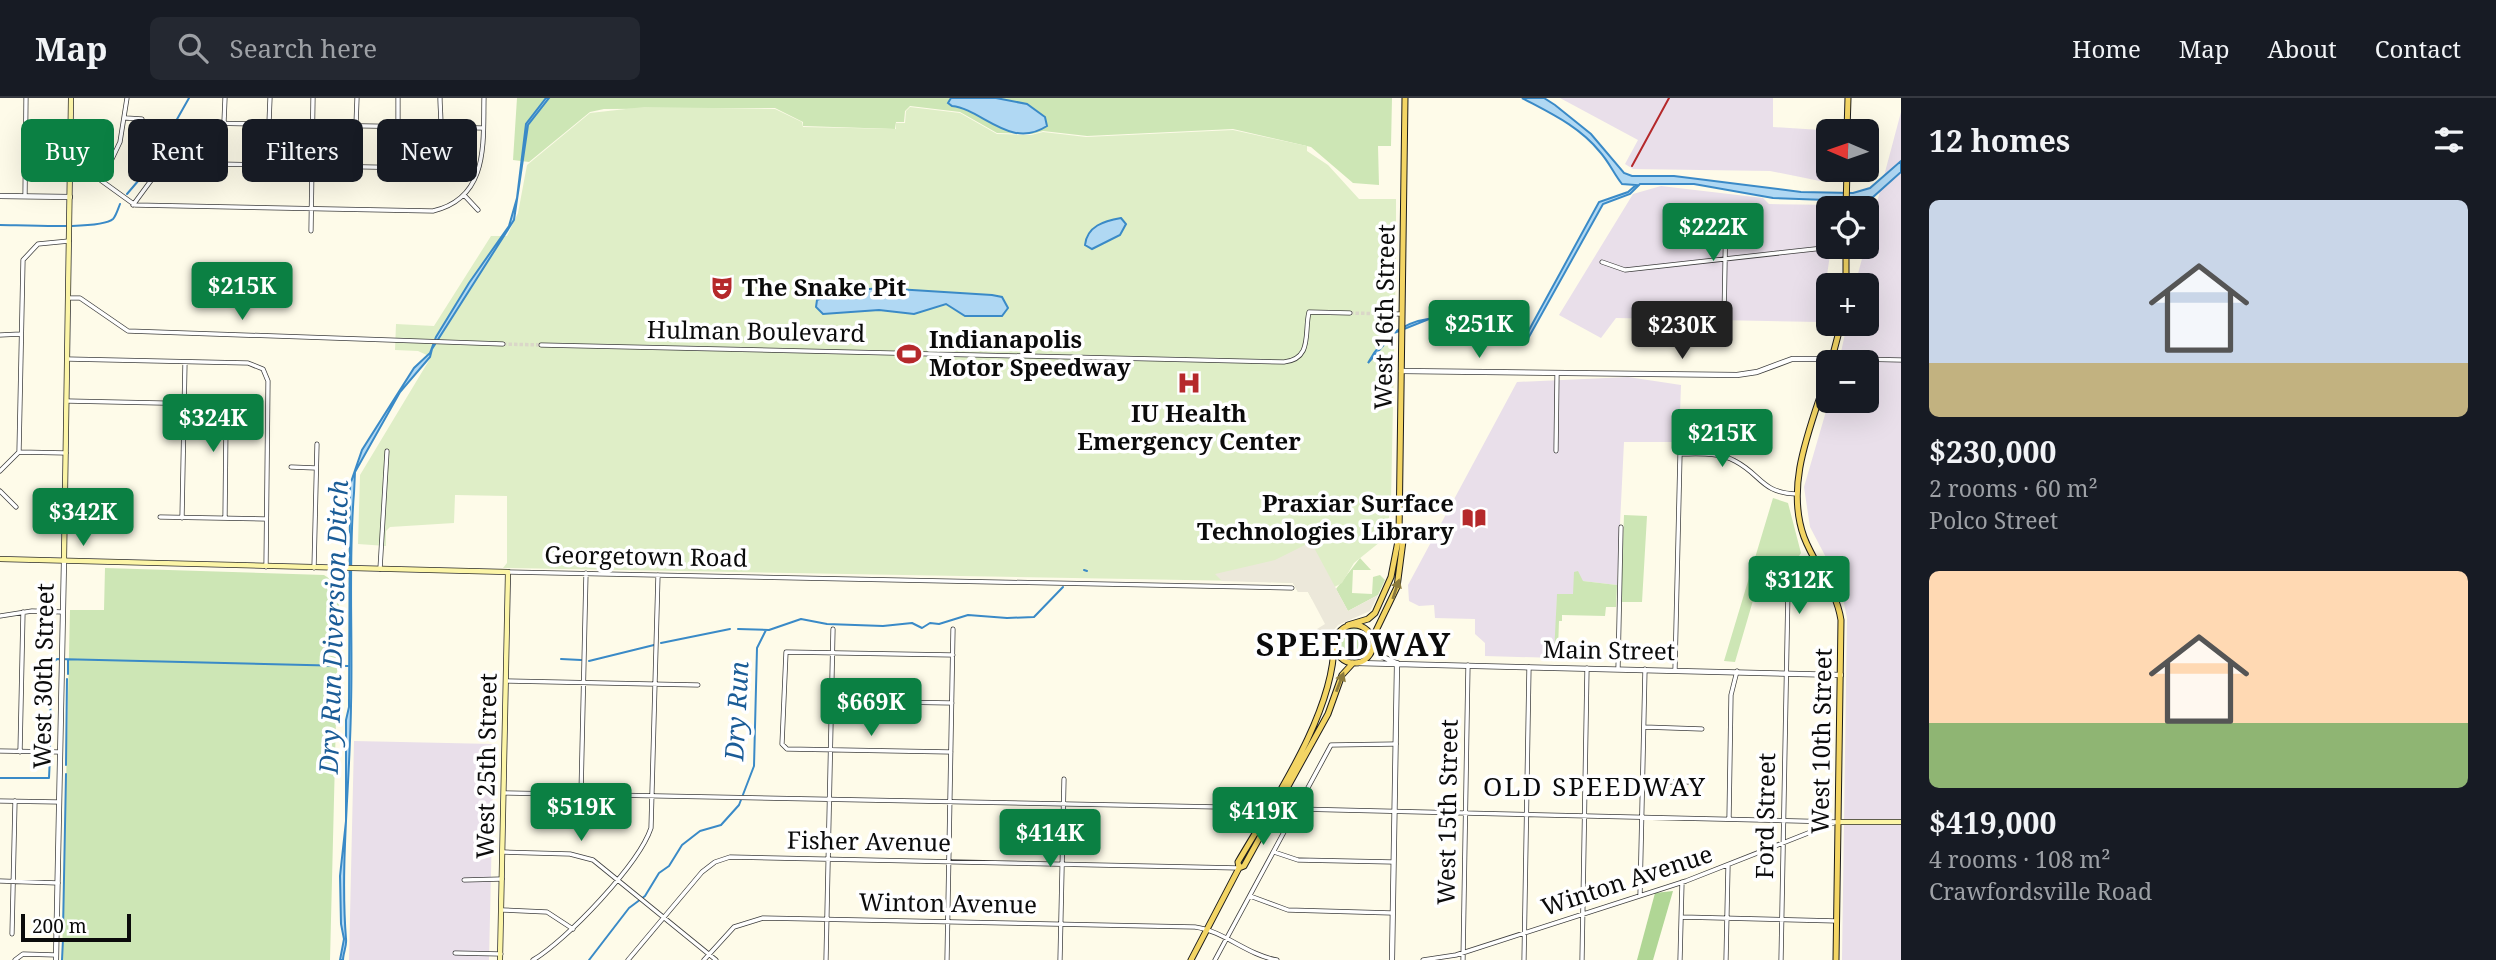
<!DOCTYPE html>
<html lang="en">
<head>
<meta charset="utf-8">
<style>
	:root { --surface:#171b24; --page:#242831; --text:#f1f3f6; --muted:#9ea1a6; --line:#363941; --accent:#0b8043 }
	body { margin:0; font-family:"Noto Serif",serif; background:var(--page); color:var(--text); height:100vh; display:flex; flex-direction:column; font-size:26px; white-space:nowrap }
	* { box-sizing:border-box; margin:0 }
	p { font-size:23px; color:var(--muted) }
	.icon { flex:none; width:38px; height:38px; fill:none; stroke:currentColor; stroke-width:2; stroke-linecap:round; stroke-linejoin:round }
	.map { position:relative; flex:1; overflow:hidden }
	.details { display:flex; flex-direction:column; background:var(--surface); width:595px }
	.details>* { flex:none }
	.guide { position:absolute; left:21px; top:21px; width:665px; height:63px; display:flex; gap:14px }
	.needle { width:46px; rotate:272deg }
	.tools { position:absolute; left:1816px; top:21px; display:grid; gap:14px }
	.tools a { display:grid; place-items:center; width:63px; height:63px; border-radius:10px; background:var(--surface); box-shadow:0 7px 28px #0002; font-size:35px }
	.scale { position:absolute; left:21px; bottom:18px; width:110px; box-sizing:border-box; padding-left:7px; border:4px solid #0b0b0b; border-top:0; font-size:19px; line-height:24px; white-space:nowrap; color:#0b0b0b; -webkit-text-stroke:5px #fff; paint-order:stroke }
	.price { position:absolute; translate:-50% -60px; padding:0 16px; border-radius:7px; background:var(--accent); color:#fff; font-size:23px; line-height:46px; filter:drop-shadow(0 2px 4px #0008) }
	.price::after { content:''; position:absolute; left:50%; top:42px; width:21px; height:16px; margin-left:-10px; background:inherit; clip-path:polygon(0 0,100% 0,50% 100%) }
	.price.active { background:#222; color:#fff }
	ul { padding:0; list-style:none }
	li { display:grid; align-content:center; gap:14px; height:371px; padding:0 28px }
	li span { display:grid; place-items:center; height:217px; border-radius:10px; color:#555 }
	li>.icon { margin-inline-start:auto }
	span .icon { width:126px; height:126px; fill:#fffc; stroke-width:1 }
	li b { font-size:30px }
	h2 { display:flex; justify-content:space-between; align-items:center; height:84px; padding:0 28px; font-size:30px }
	.chip { padding:0 24px; border-radius:10px; background:var(--surface); box-shadow:0 7px 28px #0002; font-size:24px; line-height:63px }
	.chip.active { background:var(--accent); color:#fff }
	header { display:flex; align-items:center; gap:42px; box-sizing:border-box; height:98px; padding:0 35px; background:var(--surface); border-bottom:2px solid var(--line) }
	header strong { font-size:33px }
	nav { display:flex; gap:38px; margin-inline-start:auto; font-size:24px }
	.search { width:490px; height:63px; background:var(--page); display:flex; align-items:center; gap:18px; box-sizing:border-box; padding:0 24px; border-radius:10px; color:var(--muted); font-size:26px }
	main { display:flex; flex:1; min-height:0 }
	.map>svg:first-child { display:block }
	.industrial { fill:#e9dfea }
	.green { fill:#cde6b5 }
	.forest { fill:#b0d695 }
	.pitch { fill:#dfeec7 }
	.plaza { fill:#ece8da }
	.water { fill:#b0d8f3; stroke:#3a8ac7; stroke-width:2 }
	.lines { fill:none; stroke-linecap:round; stroke-linejoin:round }
	.stream { stroke:#3a8ac7; stroke-width:2 }
	.minor-tunnel { stroke:#dad7c8; stroke-width:3.5; stroke-dasharray:3.5 2; stroke-linecap:butt }
	.minor-casing { stroke:#3e3e3e; stroke-width:5 }
	.tertiary-casing { stroke:#3e3e3e; stroke-width:6 }
	.secondary-casing { stroke:#2d2d2d; stroke-width:6 }
	.primary-casing { stroke:#1c1c1c; stroke-width:7 }
	.minor { stroke:#fff; stroke-width:3.5 }
	.tertiary { stroke:#fff; stroke-width:4.5 }
	.secondary { stroke:#fcf5a7; stroke-width:4.5 }
	.primary { stroke:#f3d564; stroke-width:5 }
	.rail { stroke:#b5292b; stroke-width:2 }
	.oneway { fill:#8b7a3c }
	.labels { text-anchor:middle; stroke-width:7; stroke-linejoin:round; paint-order:stroke }
	.poi-label { font-size:24px; font-weight:bold; fill:#0b0b0b; stroke:#fff; text-anchor:start }
	.street-label { font-size:24px; fill:#0b0b0b; stroke:#fff }
	.water-label { font-size:26px; font-style:italic; fill:#1a5c97; stroke:#fff }
	.neighbourhood-label { font-size:26px; letter-spacing:2px; fill:#0b0b0b; stroke:#fff }
	.district-label { font-size:32px; font-weight:bold; letter-spacing:2px; fill:#0b0b0b; stroke:#fff }
</style>
</head>
<body>
<header>
<strong>Map</strong>
<div class="search"><svg class="icon" aria-label="search" viewBox="0 0 24 24"><circle cx="10" cy="10" r="6"/><path d="M15 15l6 6"/></svg>Search here</div>
<nav><a>Home</a><a>Map</a><a>About</a><a>Contact</a></nav>
</header>
<main>
<div class="map">
<svg width="1901" height="862" viewBox="0 0 1901 862">
	<rect width="100%" height="100%" fill="#fefbe9"/>
	<path class="industrial" d="M1560,0h213v29l63,4h-7v39h11v9l-20,2 -50,-10 -137,-2 -8,-5 13,-24z
		M1901,14v848h-59l5,-342 -7,-34 -30,-57 -6,-40 25,-86h38v-39h-28l8,-38h20v-39h-12z
		M1661,88l102,12 6,6 69,1v3h-9l2,40 -11,74 -204,-4 -15,20 -42,-23 74,-121z
		M1628,279l53,8 -2,57h-55l-7,143 -34,-4 -10,13h-16l-1,64 -71,-2v-13l-10,-9v-15l-40,-1 -1,-13 -15,1 -10,-5 -1,-16 109,-203z
		M354,643l140,3 -5,216h-140z"/>
	<path class="green" d="M517,0h875l-1,48h-13l1,39 -26,-2 -42,-36 -78,-18 -146,7 -44,-5 -11,3 -35,-1 -37,-21 -50,-6 -5,5 -1,11h-8l-1,7 -92,-3v-4l-28,-14 -171,1 -14,3 -61,50 -16,-2z
		M1773,400l15,5 13,50 -13,20 -24,-10 -29,99 -11,-1z
		M1624,417l23,1 -5,86h-21z
		M1360,460l11,12h-18l-1,23 20,1 1,-17 7,-2 5,5 -7,15 -30,16 -12,-22z
		M105,470l219,7 9,6 6,17 -9,362h-268l8,-350h34z
		M1578,473l5,10 34,4 -1,22h-10l-1,9 -43,-1v6h-3l-1,28h13v7l13,2 -27,-1 -3,-3 3,-60h16l1,-22z
		M1335 546a19 19 0 1 1 38 0a19 19 0 1 1-38 0Z"/>
	<path class="forest" d="M1673,793l-20,69h-16l18,-67z"/>
	<path class="pitch" d="M644,9l131,2 27,13 1,5 93,2v-6h9l1,-12 4,-4 50,6 37,21 34,1 12,-3 43,5 147,-7 74,16v5l21,14 31,34h37v43l-15,-2 3,13 12,4 -5,244 -2,17 -9,6v18l-26,21 -12,20 -30,16 -4,-7h-10l-5,-9 -51,-2 -739,-13 4,-5v-67l-52,-1 -1,28 -64,4 -4,4v15l-28,-2 2,-69 71,-118 -13,-6 -23,-1 1,-26 38,2 57,-90h16l11,-23 9,-48 63,-52z"/>
	<path class="plaza" d="M1311,444l37,69 30,-16 -8,16 -32,14 -14,17 -7,-13 8,-5 -17,-32h-10l-5,-9 -71,-2 -7,-7 60,-14z"/>
	<path class="water" d="M546,0h3l-21,27 -14,95 -82,129 -2,8 -30,35 -45,80 -1,21c-6,70 -1,142 -3,213 -1,78 -11,156 -5,233 1,7 -3,14 -3,21h-3l4,-21 -3,-15 -1,-48 6,-55v-101l3,-13 1,-222 12,-35 52,-82 16,-15 6,-16 33,-54 40,-57 8,-28 9,-74z
		M951,0h45l31,6 18,13 2,9c-37,24 -65,-17 -95,-20l-4,-3z
		M1522,0h22l11,7 36,29 33,39 8,3h42l127,16 52,1 17,-5 31,-27v11l-28,25 -18,4 -82,-3 -79,-14h-54l-10,10 -27,10 -78,140 -40,-1 -34,-22 -22,-2 -35,14 -26,30c15,-29 43,-46 75,-45 6,1 5,-2 11,1 29,14 27,32 69,22l76,-139 29,-10 8,-7 -14,-1c-8,-10 -13,-22 -22,-32 -21,-26 -50,-39 -78,-54z
		M1121,120l5,6 -6,11 -28,14 -7,-4c2,-19 19,-24 36,-27z
		M880,190l112,7 10,2 6,11 -6,8h-37l-19,-12 -32,10 -35,-4 -56,4 -7,-7 1,-7 20,-8z"/>
	<g class="lines">
		<path class="stream" d="M127,96l23,-27 39,-69
			M0,127c19,0 101,5 113,-6 3,-3 5,-10 7,-15
			M1084,472l3,1
			M738,531l31,1 32,-11 26,5 56,2 29,-3 10,5 8,-5 9,1 29,-9 39,3 27,-1 29,-30
			M661,545l69,-14
			M561,561l20,1
			M589,563l65,-16
			M68,576v-14
			M50,651l1,-85 6,-5 291,7
			M66,667l1,-86
			M0,680h49l1,-22
			M63,832l3,-156
			M62,862l1,-21
			M589,862l40,-52 16,-12 14,-23 10,-7 13,-21 18,-14 21,-6 18,-20 15,-39 3,-118 9,-18"/>
		<path class="minor-tunnel" d="M1350,215l40,1
			M503,246l38,1"/>
		<g class="minor-casing">
			<path id="minor" d="M126,20l16,1
				M224,24l1,-24
				M269,25l1,-25
				M356,27l1,-27
				M398,28v-28
				M164,65l256,5c28,-10 20,-47 20,-70
				M70,77l29,4 36,26 298,6c56,-13 50,-68 51,-113
				M96,80l15,-17 9,-19 7,-44
				M464,97l14,15
				M25,98l1,-98
				M133,107l50,-68 21,-14 279,5
				M311,133l2,-133
				M1602,164l23,8 208,-23
				M68,200h12l48,33 375,13
				M1390,216h12
				M1724,222l2,-113
				M0,237l21,-1
				M541,247l743,17c29,-3 20,-30 25,-50l41,1
				M67,261l181,4 15,6 5,12 -2,186
				M1855,261l46,1
				M67,303l140,3 14,7 5,12 -1,95
				M1556,353l1,-76
				M19,354l4,-192 15,-16 31,-3
				M291,369l25,1
				M0,373l19,-19 47,1
				M0,393l16,16
				M160,419l106,2
				M182,420l3,-156
				M314,470l3,-124
				M380,471l7,-118
				M508,474l784,16
				M0,518l32,-5 31,1
				M1618,571l3,-142
				M1675,572l5,-216c18,0 39,-2 55,7 27,14 26,32 62,33
				M506,583l192,4
				M832,603l120,2
				M1644,629l58,2
				M0,653l60,1
				M20,654l3,-140
				M951,654l-164,-3 -5,-5 4,-92 167,3
				M1643,684h45
				M504,695l766,15
				M581,696l5,-221
				M0,703l59,1
				M1297,711l541,13
				M1729,721l2,-124 6,-24
				M503,754l67,2 23,6 123,100
				M1274,754l24,8 95,2
				M464,782l38,-1
				M0,783l58,2
				M1250,798l38,14 104,3
				M1640,798l5,-227
				M502,812l45,2 26,17
				M1682,819l155,4
				M12,836l3,-133
				M455,855l46,1
				M15,862l8,-6 33,1
				M533,862c34,-20 106,-96 118,-132l7,-253
				M628,862l74,-88 13,-10 15,-5 509,11
				M704,862l30,-33 29,-9 432,9c29,4 52,28 82,33
				M826,862l7,-331
				M947,862l6,-331
				M1060,862l4,-181
				M1215,862l116,-215 65,-1
				M1423,862l33,-5 230,-74 150,-59
				M1463,862l5,-295
				M1524,862l5,-293
				M1582,862l5,-292
				M1680,862l2,-78
				M1726,862l2,-94
				M1781,862l7,-371 7,-17 17,-15"/>
		</g>
		<g class="tertiary-casing">
			<path id="tertiary" d="M0,98l70,1
				M1401,273l336,4 20,-3 35,-13h40
				M1373,542l8,16 15,7
				M1356,565l485,12
				M56,862l8,-400
				M1392,862l5,-297"/>
		</g>
		<g class="secondary-casing">
			<path id="secondary" d="M0,461l508,13 -8,388
				M64,462l7,-462
				M1838,724h63"/>
		</g>
		<g class="primary-casing">
			<path id="primary" d="M1847,33l1,-33
				M1846,110l1,-38
				M1846,187v-38
				M1831,264l10,-38
				M1829,271c-16,53 -45,113 -25,168 11,29 32,51 37,83l-5,340
				M1335 546a19 19 0 1 1 38 0a19 19 0 1 1-38 0Z
				M1348,527l20,-6 7,-6 16,-36 8,-41 6,-438
				M1372,541l25,-52 6,-46 -4,-5
				M1239,770l5,-2 84,-152 14,-39 11,-12
				M1191,862l48,-92 -1,-6c35,-60 96,-149 96,-218"/>
		</g>
		<use href="#minor" class="minor"/>
		<use href="#tertiary" class="tertiary"/>
		<use href="#secondary" class="secondary"/>
		<use href="#primary" class="primary"/>
		<path class="rail" d="M1632,68l37,-68"/>
	</g>
	<defs><path id="oneway-solid" d="M-6-.8H1V-3.2L6.5 0L1 3.2V.8H-6Z" transform="scale(1.75)"/></defs>
	<g class="oneway">
		<use href="#oneway-solid" transform="translate(1396 491) rotate(-72)"/>
		<use href="#oneway-solid" transform="translate(1340 584) rotate(-69)"/>
	</g>
	<defs>
		<g id="theatre-bare" transform="scale(1.89)"><path d="M-5-5.5Q0-4 5-5.5V0Q5 5 0 6Q-5 5-5 0ZM-3.3-2.5H-1v1.5H-3.3ZM1-2.5H3.3v1.5H1ZM-2.8 1Q0 5.5 2.8 1Z" fill="#b5292b" stroke="#fff" stroke-width="2.5" paint-order="stroke"/></g>
		<g id="stadium-bare" transform="scale(1.89)"><path d="M0-5a6.5 5 0 1 0 0 10a6.5 5 0 1 0 0-10ZM-3.5-1.8h7v3.6h-7Z" fill="#b5292b" stroke="#fff" stroke-width="2.5" paint-order="stroke"/></g>
		<g id="hospital-bare" transform="scale(1.89)"><path d="M-5-5h3v3.5h4V-5h3V5h-3V1.5h-4V5h-3Z" fill="#b5292b" stroke="#fff" stroke-width="2.5" paint-order="stroke"/></g>
		<g id="library-bare" transform="scale(1.89)"><path d="M-6-4Q-3-5.5-.7-3.5V5Q-3 3-6 4ZM6-4Q3-5.5 .7-3.5V5Q3 3 6 4Z" fill="#b5292b" stroke="#fff" stroke-width="2.5" paint-order="stroke"/></g>
	</defs>
	<g fill-rule="evenodd">
		<use href="#theatre-bare" x="722" y="190"/>
		<use href="#stadium-bare" x="909" y="256"/>
		<use href="#hospital-bare" x="1189" y="285"/>
		<use href="#library-bare" x="1474" y="420"/>
	</g>
	<g class="labels">
		<g class="poi-label">
			<text x="742" y="198">The Snake Pit</text>
			<text x="929" y="250">Indianapolis<tspan x="929" dy="28">Motor Speedway</tspan></text>
			<text x="1189" y="324" text-anchor="middle">IU Health<tspan x="1189" dy="28">Emergency Center</tspan></text>
			<text x="1454" y="414" text-anchor="end">Praxiar Surface<tspan x="1454" dy="28">Technologies Library</tspan></text>
		</g>
		<g class="street-label">
			<text transform="translate(1385 219) rotate(-89)" y="8">West 16th Street</text>
			<text transform="translate(756 234) rotate(1)" y="8">Hulman Boulevard</text>
			<text transform="translate(646 459) rotate(1)" y="8">Georgetown Road</text>
			<text transform="translate(1609 553) rotate(1)" y="8">Main Street</text>
			<text transform="translate(44 578) rotate(-89)" y="8">West 30th Street</text>
			<text transform="translate(1822 643) rotate(-89)" y="8">West 10th Street</text>
			<text transform="translate(487 668) rotate(-89)" y="8">West 25th Street</text>
			<text transform="translate(1448 714) rotate(-89)" y="8">West 15th Street</text>
			<text transform="translate(1766 718) rotate(-89)" y="8">Ford Street</text>
			<text transform="translate(869 744) rotate(1)" y="8">Fisher Avenue</text>
			<text transform="translate(1627 783) rotate(-18)" y="8">Winton Avenue</text>
			<text transform="translate(948 806) rotate(1)" y="8">Winton Avenue</text>
		</g>
		<g class="water-label">
			<text transform="translate(334 529) rotate(-88)" y="9">Dry Run Diversion Ditch</text>
			<text transform="translate(737 613) rotate(-87)" y="9">Dry Run</text>
		</g>
		<g class="neighbourhood-label">
			<text x="1595" y="698">OLD SPEEDWAY</text>
		</g>
		<g class="district-label">
			<text x="1354" y="558">SPEEDWAY</text>
		</g>
	</g>
</svg>
<div class="tools">
<a><svg class="needle" viewBox="-14 -14 28 28"><path d="M0-13l5 13h-10z" fill="#e53935"/><path d="M0 13l5-13h-10z" fill="#9ea1a6"/></svg></a>
<a><svg class="icon" aria-label="locate" viewBox="0 0 24 24"><circle cx="12" cy="12" r="6"/><path d="M12 2v4M12 18v4M2 12h4M18 12h4"/></svg></a>
<a>+</a>
<a>−</a>
</div>
<div class="scale">200 m</div>
<b class="price" style="left:1713px;top:165px">$222K</b>
<b class="price" style="left:242px;top:224px">$215K</b>
<b class="price" style="left:1479px;top:262px">$251K</b>
<b class="price active" style="left:1682px;top:263px">$230K</b>
<b class="price" style="left:213px;top:356px">$324K</b>
<b class="price" style="left:1722px;top:371px">$215K</b>
<b class="price" style="left:83px;top:450px">$342K</b>
<b class="price" style="left:1799px;top:518px">$312K</b>
<b class="price" style="left:871px;top:640px">$669K</b>
<b class="price" style="left:581px;top:745px">$519K</b>
<b class="price" style="left:1263px;top:749px">$419K</b>
<b class="price" style="left:1050px;top:771px">$414K</b>
<div class="guide">
<a class="chip active">Buy</a>
<a class="chip">Rent</a>
<a class="chip">Filters</a>
<a class="chip">New</a>
</div>
</div>
<section class="details">
<h2>12 homes<svg class="icon" aria-label="filters" viewBox="0 0 24 24"><path d="M4 7h16M4 17h16"/><circle cx="9" cy="7" r="2"/><circle cx="15" cy="17" r="2"/></svg></h2>
<ul>
<li><span style="background:linear-gradient(#c9d6e8 75%,#c2b280 0)"><svg class="icon" aria-label="home" viewBox="0 0 24 24"><path d="M3 11l9-7 9 7M6 9v11h12V9"/></svg></span><div><b>$230,000</b><p>2 rooms · 60 m²</p><p>Polco Street</p></div></li>
<li><span style="background:linear-gradient(#ffd9b3 70%,#8fb573 0)"><svg class="icon" aria-label="home" viewBox="0 0 24 24"><path d="M3 11l9-7 9 7M6 9v11h12V9"/></svg></span><div><b>$419,000</b><p>4 rooms · 108 m²</p><p>Crawfordsville Road</p></div></li>
</ul>
</section>
</main>
</body>
</html>
